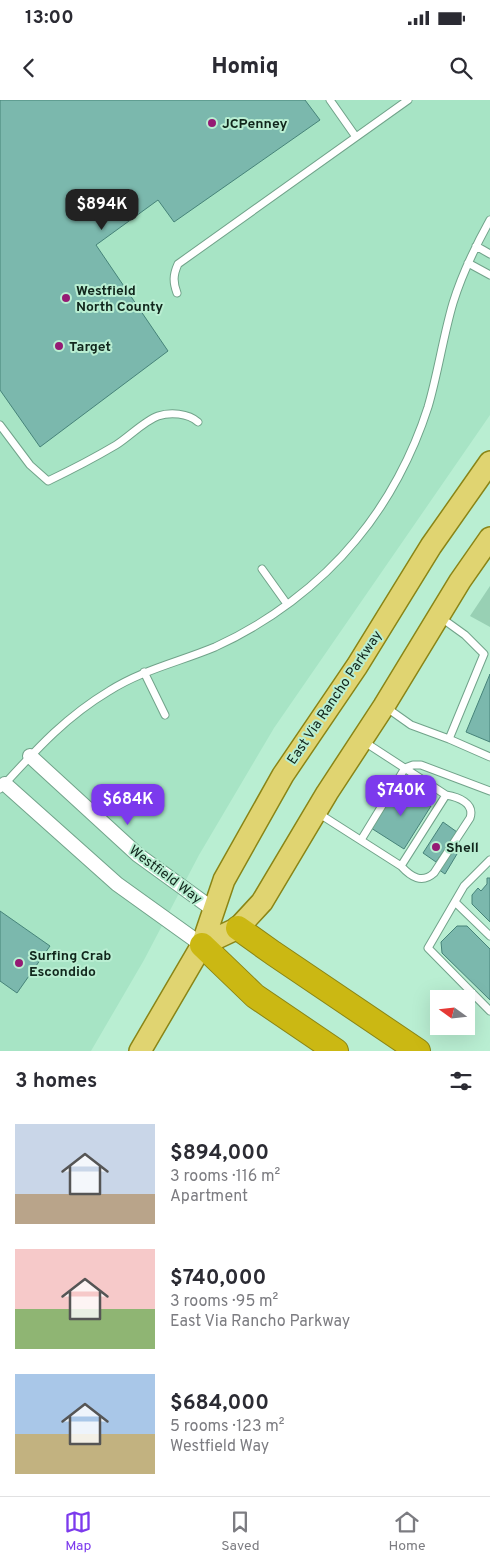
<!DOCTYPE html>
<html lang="en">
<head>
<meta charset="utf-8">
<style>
	:root { --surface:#fff; --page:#f7f7f7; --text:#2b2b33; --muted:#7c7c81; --line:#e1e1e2; --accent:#7c3aed }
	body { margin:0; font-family:Overpass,sans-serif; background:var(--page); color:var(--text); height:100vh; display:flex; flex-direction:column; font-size:19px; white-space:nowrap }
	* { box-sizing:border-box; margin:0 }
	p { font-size:16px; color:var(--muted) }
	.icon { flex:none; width:28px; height:28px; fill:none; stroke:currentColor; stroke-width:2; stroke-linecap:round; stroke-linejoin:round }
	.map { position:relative; height:951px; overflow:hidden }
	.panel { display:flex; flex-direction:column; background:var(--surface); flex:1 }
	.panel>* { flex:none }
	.needle { width:32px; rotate:285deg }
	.buttons { position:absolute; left:430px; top:890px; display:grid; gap:10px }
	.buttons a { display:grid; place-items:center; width:45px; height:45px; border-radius:0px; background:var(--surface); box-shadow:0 5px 20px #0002; font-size:25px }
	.price { position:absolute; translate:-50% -42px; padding:0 11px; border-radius:10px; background:var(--accent); color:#fff; font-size:16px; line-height:32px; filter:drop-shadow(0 1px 2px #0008) }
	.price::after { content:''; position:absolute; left:50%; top:30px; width:15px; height:11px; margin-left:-8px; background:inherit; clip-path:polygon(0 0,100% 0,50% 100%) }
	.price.selected { background:#222; color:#fff }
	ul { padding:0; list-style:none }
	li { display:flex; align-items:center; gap:15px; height:125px; padding:0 15px }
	li span { display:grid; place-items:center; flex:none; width:140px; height:100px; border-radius:0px; color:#555 }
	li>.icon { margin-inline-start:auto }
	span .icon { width:60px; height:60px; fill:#fffc; stroke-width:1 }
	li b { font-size:21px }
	h2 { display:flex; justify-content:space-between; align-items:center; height:60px; padding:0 15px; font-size:21px }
	.status { display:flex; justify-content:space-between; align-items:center; height:35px; padding:0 25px; background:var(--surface); direction:ltr }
	.status svg { height:14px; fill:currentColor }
	header { display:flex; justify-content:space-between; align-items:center; height:65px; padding:0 15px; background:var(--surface); font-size:22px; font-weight:800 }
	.dock { display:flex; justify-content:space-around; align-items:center; height:70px; border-top:1px solid var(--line); background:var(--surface); font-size:14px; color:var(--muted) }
	.dock a { display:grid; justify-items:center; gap:2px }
	.dock .selected { color:var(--accent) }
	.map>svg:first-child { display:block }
	.built { fill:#a7e4c5 }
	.green { fill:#98d0b4 }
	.building { fill:#7bb8ad; stroke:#468379 }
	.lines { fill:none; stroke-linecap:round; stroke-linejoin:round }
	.lane-casing { stroke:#71a38a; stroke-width:9 }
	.street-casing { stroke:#71a38a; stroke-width:16 }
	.primary-casing { stroke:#8a8516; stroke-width:24 }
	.highway-casing { stroke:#8a8516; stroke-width:26 }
	.lane { stroke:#fff; stroke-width:7 }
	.street { stroke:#fff; stroke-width:14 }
	.primary { stroke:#e0d471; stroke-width:21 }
	.highway { stroke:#cbb813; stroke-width:24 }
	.poi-dot { fill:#951a74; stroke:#b9eed2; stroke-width:2 }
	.labels { text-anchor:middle; stroke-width:4; stroke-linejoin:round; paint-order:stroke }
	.poi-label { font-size:14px; font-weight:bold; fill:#11261c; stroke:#b9eed2; text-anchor:start }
	.street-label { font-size:14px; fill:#11261c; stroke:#b9eed2 }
</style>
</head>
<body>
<div class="status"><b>13:00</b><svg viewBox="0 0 49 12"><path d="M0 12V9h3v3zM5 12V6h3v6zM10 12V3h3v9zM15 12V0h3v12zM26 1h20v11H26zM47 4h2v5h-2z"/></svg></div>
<header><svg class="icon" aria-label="back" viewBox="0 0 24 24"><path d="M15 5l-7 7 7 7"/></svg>Homiq<svg class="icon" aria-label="search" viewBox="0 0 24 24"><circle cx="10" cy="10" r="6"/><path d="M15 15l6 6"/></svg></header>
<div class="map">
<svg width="490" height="951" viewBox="0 0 490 951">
	<rect width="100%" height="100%" fill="#b9eed2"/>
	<path class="built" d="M0,0h490v315l-216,313 -75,127 -55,105 -53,91h-91z"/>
	<path class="green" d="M490,486v41l-20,-11z"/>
	<path class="building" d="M0,0h305l15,20 -146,102 -16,-22 -62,45 72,106 -128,96 -40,-57z
		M490,574v68l-24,-10z
		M398,686l33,20 -27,43 -33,-21z
		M443,722l14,10 -21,30 -13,-9z
		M450,742l10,7 -15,25 -10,-7z
		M487,778h3v44l-18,-18v-9l6,-7 3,3 6,-7z
		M0,811l50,35 -33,47 -17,-12z
		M457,826h10l23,23v51l-48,-47 -1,-11z"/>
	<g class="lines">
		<g class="lane-casing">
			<path id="lane" d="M330,0l26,37
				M476,146l14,8
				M468,163l22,12
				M177,193c-4,-11 -4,-18 1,-29l230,-164
				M0,325l30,40 18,16c23,-11 46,-23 68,-36 13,-8 28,-24 42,-29 12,-4 30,-3 40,6
				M262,469l25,35
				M440,517l25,18 19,19 -35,85
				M144,572l21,43
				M387,608l24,17 38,14 41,18
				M0,689c35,-38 64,-71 109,-98 33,-21 70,-29 106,-44 53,-24 104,-62 141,-107 32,-38 57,-86 72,-133 10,-34 15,-70 25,-104 9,-29 22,-56 37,-83
				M318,713l83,53 45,-71 -83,-54
				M361,740l44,-72 8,-3h8l69,26
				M490,760l-26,26 -36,62 62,63
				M401,766c10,11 21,18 33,7l36,-55c5,-15 -12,-21 -24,-23
				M455,802l35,34"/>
		</g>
		<g class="street-casing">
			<path id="street" d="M30,656l108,99 76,55
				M5,684l112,100 85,61"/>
		</g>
		<g class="primary-casing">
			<path id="primary" d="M202,845l36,-17 24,-26 65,-109 57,-87 76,-125 30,-43
				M140,951l62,-106 22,-65 59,-105 74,-109 74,-120 59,-84"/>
		</g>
		<g class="highway-casing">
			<path id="highway" d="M238,828l35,25 145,98
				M202,845l53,51 81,55"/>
		</g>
		<use href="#lane" class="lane"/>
		<use href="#street" class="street"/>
		<use href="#primary" class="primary"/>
		<use href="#highway" class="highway"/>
	</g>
	<g class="poi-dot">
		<circle cx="212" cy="23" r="5"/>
		<circle cx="66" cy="198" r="5"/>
		<circle cx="59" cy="246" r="5"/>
		<circle cx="436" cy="747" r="5"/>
		<circle cx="19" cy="863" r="5"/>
	</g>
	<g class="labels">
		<g class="poi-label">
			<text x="222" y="28">JCPenney</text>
			<text x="76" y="195">Westfield<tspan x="76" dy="16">North County</tspan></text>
			<text x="69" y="251">Target</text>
			<text x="446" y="752">Shell</text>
			<text x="29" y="860">Surfing Crab<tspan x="29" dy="16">Escondido</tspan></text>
		</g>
		<g class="street-label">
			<text transform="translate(334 597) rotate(-56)" y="5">East Via Rancho Parkway</text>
			<text transform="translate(166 774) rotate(37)" y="5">Westfield Way</text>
		</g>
	</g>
</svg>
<div class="buttons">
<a><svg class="needle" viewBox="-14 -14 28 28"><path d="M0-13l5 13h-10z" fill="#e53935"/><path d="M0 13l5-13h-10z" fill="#7c7c81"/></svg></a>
</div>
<b class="price selected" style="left:102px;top:131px">$894K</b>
<b class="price" style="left:401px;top:717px">$740K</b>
<b class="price" style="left:128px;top:726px">$684K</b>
</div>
<section class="panel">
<h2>3 homes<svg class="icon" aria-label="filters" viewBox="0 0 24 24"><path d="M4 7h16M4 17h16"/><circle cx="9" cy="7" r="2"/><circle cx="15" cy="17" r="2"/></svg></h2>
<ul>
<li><span style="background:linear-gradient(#c9d6e8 70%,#b9a48a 0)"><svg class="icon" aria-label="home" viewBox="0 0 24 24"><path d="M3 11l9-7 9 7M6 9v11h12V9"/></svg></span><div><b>$894,000</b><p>3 rooms · 116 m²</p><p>Apartment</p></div></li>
<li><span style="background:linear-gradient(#f6c9c9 60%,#8fb573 0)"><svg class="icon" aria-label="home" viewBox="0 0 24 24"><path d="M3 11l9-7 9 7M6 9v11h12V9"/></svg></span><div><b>$740,000</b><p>3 rooms · 95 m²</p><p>East Via Rancho Parkway</p></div></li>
<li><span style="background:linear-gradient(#a9c7e8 60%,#c2b280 0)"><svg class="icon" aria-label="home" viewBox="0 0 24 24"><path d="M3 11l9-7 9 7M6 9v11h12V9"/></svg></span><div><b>$684,000</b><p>5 rooms · 123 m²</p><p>Westfield Way</p></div></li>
</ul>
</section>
<nav class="dock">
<a class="selected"><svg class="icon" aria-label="map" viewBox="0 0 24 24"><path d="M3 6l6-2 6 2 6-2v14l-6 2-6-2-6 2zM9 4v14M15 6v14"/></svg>Map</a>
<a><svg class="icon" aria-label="saved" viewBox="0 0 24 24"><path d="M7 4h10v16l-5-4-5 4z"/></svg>Saved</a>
<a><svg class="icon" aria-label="home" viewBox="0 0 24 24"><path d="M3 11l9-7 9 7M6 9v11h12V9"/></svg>Home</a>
</nav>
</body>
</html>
